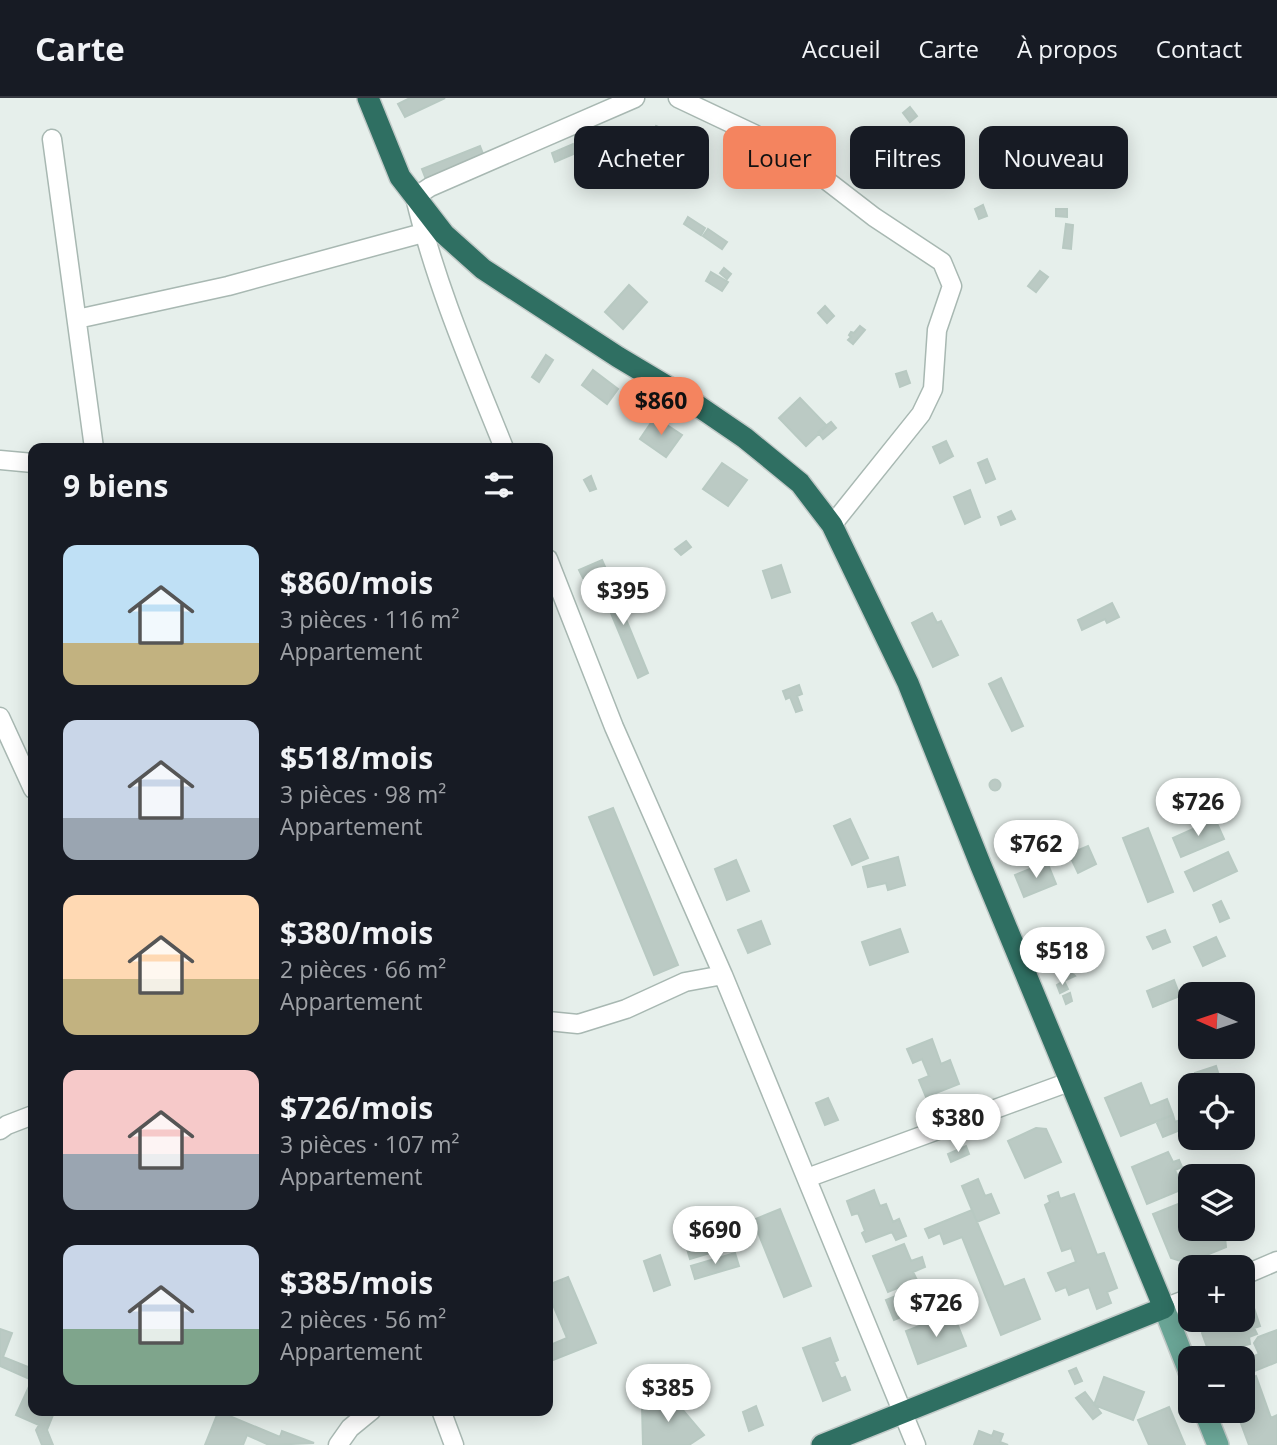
<!DOCTYPE html>
<html lang="fr">
<head>
<meta charset="utf-8">
<style>
	:root { --surface:#171b24; --page:#20242c; --text:#f1f3f6; --muted:#9ea1a6; --line:#363941; --accent:#f4845f }
	body { margin:0; font-family:"Open Sans",sans-serif; background:var(--page); color:var(--text); height:100vh; display:flex; flex-direction:column; font-size:26px; white-space:nowrap }
	* { box-sizing:border-box; margin:0 }
	p { font-size:23px; color:var(--muted) }
	.icon { flex:none; width:38px; height:38px; fill:none; stroke:currentColor; stroke-width:2; stroke-linecap:round; stroke-linejoin:round }
	.map { position:relative; flex:1; overflow:hidden }
	.panel { position:absolute; left:28px; top:345px; width:525px; height:973px; display:flex; flex-direction:column; background:var(--surface); border-radius:14px; box-shadow:0 4px 18px #0003 }
	.panel>* { flex:none }
	.guide { position:absolute; left:574px; top:28px; width:597px; height:63px; display:flex; gap:14px }
	.needle { width:46px; rotate:273deg }
	.buttons { position:absolute; left:1178px; top:884px; display:grid; gap:14px }
	.buttons a { display:grid; place-items:center; width:77px; height:77px; border-radius:14px; background:var(--surface); box-shadow:0 4px 18px #0003; font-size:35px }
	.price { position:absolute; translate:-50% -60px; padding:0 16px; border-radius:24px; background:#fff; color:#222; font-size:23px; line-height:46px; filter:drop-shadow(0 2px 4px #0008) }
	.price::after { content:''; position:absolute; left:50%; top:42px; width:21px; height:16px; margin-left:-10px; background:inherit; clip-path:polygon(0 0,100% 0,50% 100%) }
	.price.active { background:var(--accent); color:#111 }
	ul { padding:0; list-style:none }
	li { display:flex; align-items:center; gap:21px; height:175px; padding:0 35px }
	li span { display:grid; place-items:center; flex:none; width:196px; height:140px; border-radius:14px; color:#555 }
	li>.icon { margin-inline-start:auto }
	span .icon { width:84px; height:84px; fill:#fffc; stroke-width:1 }
	li b { font-size:30px }
	h2 { display:flex; justify-content:space-between; align-items:center; height:84px; padding:0 35px; font-size:30px }
	.pill { padding:0 24px; border-radius:14px; background:var(--surface); box-shadow:0 4px 18px #0003; font-size:24px; line-height:63px }
	.pill.active { background:var(--accent); color:#111 }
	header { display:flex; align-items:center; gap:42px; box-sizing:border-box; height:98px; padding:0 35px; background:var(--surface); border-bottom:2px solid var(--line) }
	header strong { font-size:33px }
	nav { display:flex; gap:38px; margin-inline-start:auto; font-size:24px }
	.map>svg:first-child { display:block }
	.building { fill:#bbcac4; stroke:#b8c9c2; stroke-width:2 }
	.lines { fill:none; stroke-linecap:round; stroke-linejoin:round }
	.street-casing { stroke:#a8b8b2; stroke-width:21 }
	.primary-casing { stroke:#c2cac8; stroke-width:24 }
	.highway-casing { stroke:#c2cac8; stroke-width:24 }
	.street { stroke:#fff; stroke-width:18 }
	.primary { stroke:#6aa596; stroke-width:21 }
	.highway { stroke:#2f6f62; stroke-width:21 }
</style>
</head>
<body>
<header>
<strong>Carte</strong>
<nav><a>Accueil</a><a>Carte</a><a>À propos</a><a>Contact</a></nav>
</header>
<div class="map">
<svg width="1277" height="1347" viewBox="0 0 1277 1347">
	<rect width="100%" height="100%" fill="#e6efeb"/>
	<path class="building" d="M410,0h35l-40,19 -7,-13z
		M910,9l7,9 -7,6 -7,-9z
		M656,28l9,4 -8,17 -9,-5z
		M573,46l3,9 -21,9 -3,-9z
		M480,48l5,13 -58,23 -5,-13z
		M983,107l4,11 -8,3 -4,-10z
		M1056,111h11v8l-11,-1z
		M688,119l17,11 -4,7 -17,-11z
		M1066,126l7,1 -2,24 -8,-1z
		M708,131l19,13 -5,7 -19,-13z
		M724,170l7,6 -4,5 -7,-6z
		M1040,173l8,6 -12,15 -8,-6z
		M711,174l17,10 -6,9 -16,-10z
		M629,187l18,17 -24,27 -18,-17z
		M825,208l9,10 -7,7 -9,-10z
		M860,228l5,4 -12,14 -5,-4 3,-3 -2,-2 2,-3 3,1z
		M546,257l7,5 -14,22 -7,-5z
		M593,272l25,19 -11,15 -25,-19z
		M906,273l4,12 -10,4 -4,-13z
		M800,300l27,28 -21,20 -27,-28z
		M655,319l27,18 -16,22 -26,-18z
		M831,324l5,6 -13,11 -5,-7z
		M946,343l7,15 -13,7 -7,-16z
		M987,361l8,20 -9,4 -8,-20z
		M722,365l25,17 -19,26 -25,-17z
		M591,378l5,13 -6,2 -6,-11z
		M970,392l10,27 -15,7 -11,-27z
		M1011,413l4,8 -14,6 -3,-8z
		M686,443l5,6 -10,8 -6,-6z
		M602,462l4,9 -23,9 -4,-8z
		M781,467l9,27 -18,6 -9,-27z
		M609,480l39,95 -10,5 -40,-96z
		M1112,505l7,14 -12,6 -2,-4 -23,11 -4,-10z
		M932,515l5,10 4,-2 17,34 -25,12 -21,-44z
		M1001,580l22,48 -11,5 -23,-47z
		M799,587l3,9 -5,2 5,14 -6,2 -6,-15 -4,2 -3,-8z
		M989.5 687a5.5 5.5 0 1 1 11 0a5.5 5.5 0 1 1-11 0Z
		M613,710l65,157 -24,10 -65,-158z
		M850,721l18,39 -16,7 -18,-39z
		M1215,721l9,20 -43,18 -8,-19z
		M1148,730l25,64 -25,10 -25,-64z
		M1012,738l4,6 -14,11 -4,-6z
		M1088,748l8,18 -18,9 -9,-19z
		M1228,754l9,19 -43,20 -9,-19z
		M898,759l7,28 -17,5 -2,-7 -18,4 -5,-20z
		M736,762l13,31 -22,9 -12,-31z
		M1047,764l9,22 -32,13 -9,-22z
		M1221,803l8,17 -9,4 -7,-17z
		M761,823l9,23 -22,9 -10,-23z
		M900,831l8,23 -38,13 -8,-23z
		M1165,832l5,12 -17,7 -6,-12z
		M1216,839l9,19 -22,10 -9,-19z
		M1087,840l10,24 -25,11 3,3 -11,5 -12,-27z
		M1174,882l6,16 -27,11 -6,-16z
		M1064,883l4,8 -8,4 -3,-8z
		M1070,895l2,8 -6,3 -3,-8z
		M932,941l9,25 9,-4 9,24 -33,13 -7,-17 10,-4 -7,-17 -9,4 -6,-14z
		M1216,968l6,19h-23l-4,-12z
		M1141,985l9,23 17,-7 6,16 -52,21 -16,-38z
		M828,1000l10,22 -13,5 -9,-22z
		M1173,1017l2,7 15,-6v10l-27,11 -7,-16z
		M1036,1030l10,1 15,33 -36,16 -17,-37z
		M966,1048l3,8 -18,8 -3,-8z
		M1168,1054l5,10 6,-2 3,7 -7,3 8,19 -36,15 -15,-37z
		M978,1081l7,17 6,-2 8,19 -22,9 -15,-36z
		M874,1092l6,16 6,-2 7,18 6,-3 7,17 -10,4 -4,-8 -26,10 -4,-9 3,-2 -7,-18 -6,2 -5,-14z
		M1058,1094l2,7 14,-5 23,61 7,-2 13,35 -10,4 4,11 -14,6 -8,-22 -20,8 -3,-8 -10,4 -8,-18 28,-11 -5,-14 -9,3 -17,-46 5,-3 -2,-6z
		M1190,1101v11l-3,1 -4,-9z
		M1183,1104l7,18v8h34l2,19 -39,16 -16,-5 -18,-44z
		M780,1111l31,77 -27,11 -31,-77z
		M972,1112l32,77 20,-8 16,40 -39,16 -39,-98 -18,7 -4,-11 -11,5 -4,-9z
		M730,1138l3,10 -43,13 -3,-10z
		M904,1146l7,17 11,-4 3,10 -12,5 4,8 -29,12 -15,-36z
		M735,1155l4,13 -44,13 -4,-13z
		M660,1157l10,30 -16,6 -10,-30z
		M568,1179l28,66 -48,19v-16l19,-8 -16,-38 -3,1v-16z
		M920,1188l8,20 -34,14 -8,-20z
		M1253,1207l7,21 -6,2 3,6 -8,3 1,7 -8,2 5,13 12,-5 -5,-11 4,-6 19,-7v32l-35,14v-18h-31l-9,-25 5,-11 8,-2h27v-11z
		M953,1215l13,33 -48,18 -12,-33z
		M0,1231l12,4 -9,24 30,12v41h22l-8,20 6,15h-11l-6,-15 3,-5 -23,-10 16,-35 -32,-14z
		M830,1240l8,22 -4,2 7,17 4,-2 5,13 -27,11 -20,-53z
		M1076,1270l6,13 -7,3 -6,-13z
		M1256,1278l15,42 6,-3v30h-28l-13,-35h6v-29z
		M1104,1279l40,15 -11,28 -39,-15z
		M1085,1294l16,21 -8,6 -17,-21z
		M670,1297l34,40 -15,10h-46l-1,-38z
		M756,1308l7,19 -14,6 -6,-19z
		M1169,1309l16,38h-36l-11,-25z
		M219,1312h10l-2,5 53,22 2,-6 32,12 -45,2 -22,-10 -4,10h-38z
		M979,1333l13,5 2,-5 9,3 -3,8 8,3h-34z"/>
	<g class="lines">
		<g class="street-casing">
			<path id="street" d="M678,0l76,36 63,39 57,44 68,45 10,24 -15,44 -4,59 -12,25 -89,111
				M52,41l42,309
				M77,221l151,-33 195,-53
				M504,350c-33,-82 -69,-165 -89,-251l15,-10 205,-89
				M0,362l33,3
				M548,461l66,168 109,248 193,470
				M0,619l33,72
				M548,923l30,3 48,-15 59,-27 38,-7
				M0,1032l7,-5 26,-10
				M807,1080l262,-96
				M1242,1178l35,-15
				M1164,1210l26,-10
				M441,1312l13,35
				M338,1347l12,-17 22,-18"/>
		</g>
		<g class="primary-casing">
			<path id="primary" d="M1164,1210l26,66
				M1204,1312l14,35"/>
		</g>
		<g class="highway-casing">
			<path id="highway" d="M368,0l32,79 44,57 39,35 135,88 67,40 60,41 55,45 32,42 76,158 73,183 183,442 -342,137"/>
		</g>
		<use href="#street" class="street"/>
		<use href="#primary" class="primary"/>
		<use href="#highway" class="highway"/>
	</g>
</svg>
<div class="buttons">
<a><svg class="needle" viewBox="-14 -14 28 28"><path d="M0-13l5 13h-10z" fill="#e53935"/><path d="M0 13l5-13h-10z" fill="#9ea1a6"/></svg></a>
<a><svg class="icon" aria-label="locate" viewBox="0 0 24 24"><circle cx="12" cy="12" r="6"/><path d="M12 2v4M12 18v4M2 12h4M18 12h4"/></svg></a>
<a><svg class="icon" aria-label="layers" viewBox="0 0 24 24"><path d="M12 4l9 5-9 5-9-5zM3 14l9 5 9-5"/></svg></a>
<a>+</a>
<a>−</a>
</div>
<b class="price active" style="left:661px;top:339px">$860</b>
<b class="price" style="left:623px;top:529px">$395</b>
<b class="price" style="left:1198px;top:740px">$726</b>
<b class="price" style="left:1036px;top:782px">$762</b>
<b class="price" style="left:1062px;top:889px">$518</b>
<b class="price" style="left:958px;top:1056px">$380</b>
<b class="price" style="left:715px;top:1168px">$690</b>
<b class="price" style="left:936px;top:1241px">$726</b>
<b class="price" style="left:668px;top:1326px">$385</b>
<div class="guide">
<a class="pill">Acheter</a>
<a class="pill active">Louer</a>
<a class="pill">Filtres</a>
<a class="pill">Nouveau</a>
</div>
<section class="panel">
<h2>9 biens<svg class="icon" aria-label="filters" viewBox="0 0 24 24"><path d="M4 7h16M4 17h16"/><circle cx="9" cy="7" r="2"/><circle cx="15" cy="17" r="2"/></svg></h2>
<ul>
<li><span style="background:linear-gradient(#bfe0f5 70%,#c2b280 0)"><svg class="icon" aria-label="home" viewBox="0 0 24 24"><path d="M3 11l9-7 9 7M6 9v11h12V9"/></svg></span><div><b>$860/mois</b><p>3 pièces · 116 m²</p><p>Appartement</p></div></li>
<li><span style="background:linear-gradient(#c9d6e8 70%,#9aa5b1 0)"><svg class="icon" aria-label="home" viewBox="0 0 24 24"><path d="M3 11l9-7 9 7M6 9v11h12V9"/></svg></span><div><b>$518/mois</b><p>3 pièces · 98 m²</p><p>Appartement</p></div></li>
<li><span style="background:linear-gradient(#ffd9b3 60%,#c2b280 0)"><svg class="icon" aria-label="home" viewBox="0 0 24 24"><path d="M3 11l9-7 9 7M6 9v11h12V9"/></svg></span><div><b>$380/mois</b><p>2 pièces · 66 m²</p><p>Appartement</p></div></li>
<li><span style="background:linear-gradient(#f6c9c9 60%,#9aa5b1 0)"><svg class="icon" aria-label="home" viewBox="0 0 24 24"><path d="M3 11l9-7 9 7M6 9v11h12V9"/></svg></span><div><b>$726/mois</b><p>3 pièces · 107 m²</p><p>Appartement</p></div></li>
<li><span style="background:linear-gradient(#c9d6e8 60%,#7fa58c 0)"><svg class="icon" aria-label="home" viewBox="0 0 24 24"><path d="M3 11l9-7 9 7M6 9v11h12V9"/></svg></span><div><b>$385/mois</b><p>2 pièces · 56 m²</p><p>Appartement</p></div></li>
</ul>
</section>
</div>
</body>
</html>
